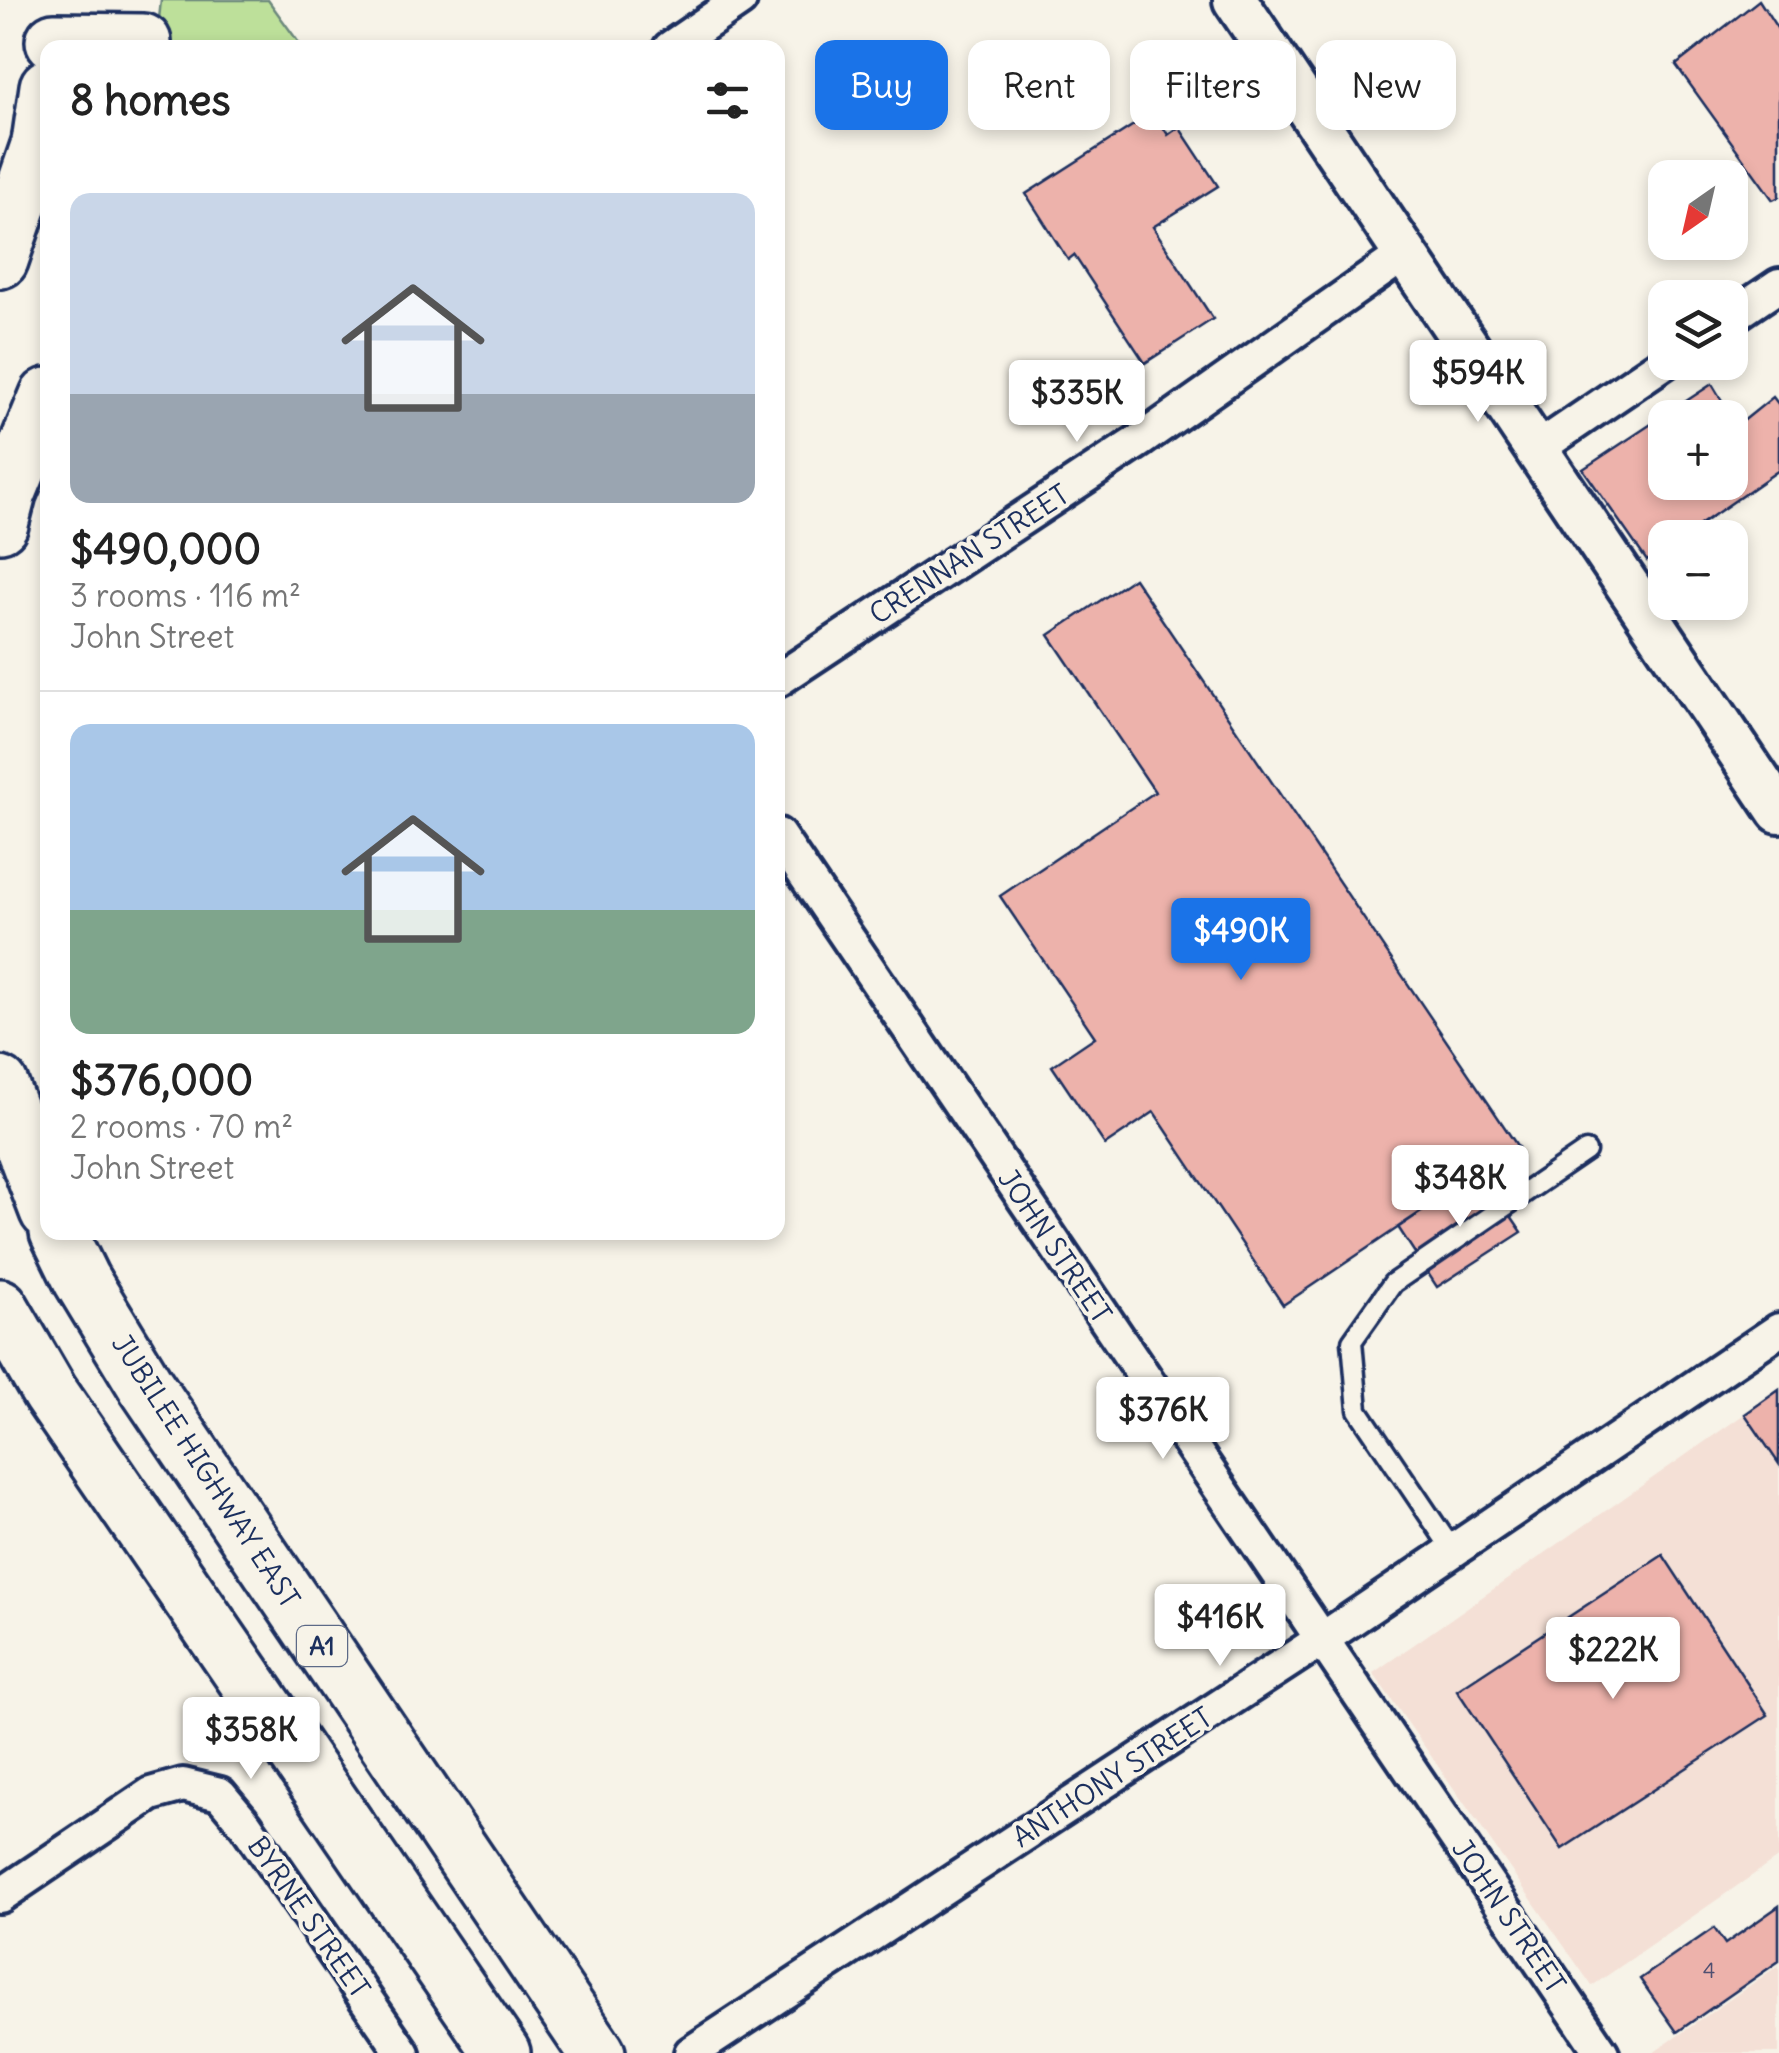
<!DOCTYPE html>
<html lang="en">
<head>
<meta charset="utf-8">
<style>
	:root { --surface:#fff; --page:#f6f6f6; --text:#222; --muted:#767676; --line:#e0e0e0; --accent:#1a73e8 }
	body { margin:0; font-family:Delius,sans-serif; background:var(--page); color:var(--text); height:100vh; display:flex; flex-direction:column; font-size:38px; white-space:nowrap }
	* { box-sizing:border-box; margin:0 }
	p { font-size:32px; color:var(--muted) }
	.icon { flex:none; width:55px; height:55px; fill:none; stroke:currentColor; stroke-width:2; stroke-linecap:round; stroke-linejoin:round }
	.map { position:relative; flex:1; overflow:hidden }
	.side { position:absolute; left:40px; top:40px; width:745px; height:1200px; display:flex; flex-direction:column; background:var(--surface); border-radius:20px; box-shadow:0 5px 15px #0003 }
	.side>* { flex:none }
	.banner { position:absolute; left:815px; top:40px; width:812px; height:90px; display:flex; gap:20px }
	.needle { width:65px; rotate:214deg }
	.tools { position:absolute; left:1648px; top:160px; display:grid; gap:20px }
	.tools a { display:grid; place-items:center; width:100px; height:100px; border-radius:20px; background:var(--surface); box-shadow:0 5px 15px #0003; font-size:50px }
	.price { position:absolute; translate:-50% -85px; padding:0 22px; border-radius:10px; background:#fff; color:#222; font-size:32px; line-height:65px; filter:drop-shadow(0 2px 5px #0008) }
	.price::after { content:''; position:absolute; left:50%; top:60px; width:30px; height:22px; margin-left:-15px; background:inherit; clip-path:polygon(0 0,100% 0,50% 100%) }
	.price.selected { background:var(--accent); color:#fff }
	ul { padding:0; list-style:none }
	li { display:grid; align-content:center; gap:20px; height:530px; padding:0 30px }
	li+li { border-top:2px solid var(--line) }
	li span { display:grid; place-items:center; height:310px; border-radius:20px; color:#555 }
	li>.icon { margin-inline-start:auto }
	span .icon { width:180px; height:180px; fill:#fffc; stroke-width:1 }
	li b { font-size:42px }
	h2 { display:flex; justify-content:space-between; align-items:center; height:120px; padding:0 30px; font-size:42px }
	.pill { padding:0 35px; border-radius:20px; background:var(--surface); box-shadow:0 5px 15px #0003; font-size:35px; line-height:90px }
	.pill.selected { background:var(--accent); color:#fff }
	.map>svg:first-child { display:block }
	.built { fill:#f4e0d6 }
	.green { fill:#bde09a; stroke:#6c887c; stroke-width:2.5 }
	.building { fill:#edb2ab; stroke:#1b2f5e; stroke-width:2.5; fill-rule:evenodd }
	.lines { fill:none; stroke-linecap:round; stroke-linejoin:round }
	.service-casing { stroke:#1b2f5e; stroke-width:25 }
	.minor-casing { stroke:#1b2f5e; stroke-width:40 }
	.tertiary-casing { stroke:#1b2f5e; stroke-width:50 }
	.trunk-casing { stroke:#1b2f5e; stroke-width:62 }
	.service { stroke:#f7f3e8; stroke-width:18 }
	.minor { stroke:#f7f3e8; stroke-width:32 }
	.tertiary { stroke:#f7f3e8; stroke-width:42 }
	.trunk { stroke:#f7f3e8; stroke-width:55 }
	.labels { text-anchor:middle; stroke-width:8; stroke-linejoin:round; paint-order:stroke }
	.number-label { font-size:22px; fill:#505071 }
	.shield { fill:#f7f3e8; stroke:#5d6a87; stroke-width:2.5 }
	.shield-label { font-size:25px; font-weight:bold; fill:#1b2f5e }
	.street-label { font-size:28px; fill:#1b2f5e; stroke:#f7f3e8 }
</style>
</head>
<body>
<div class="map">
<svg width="1779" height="2053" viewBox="0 0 1779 2053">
	<rect width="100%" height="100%" fill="#f7f3e8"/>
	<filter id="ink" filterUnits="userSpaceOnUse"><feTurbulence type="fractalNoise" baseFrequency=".01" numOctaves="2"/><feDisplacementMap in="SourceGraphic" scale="20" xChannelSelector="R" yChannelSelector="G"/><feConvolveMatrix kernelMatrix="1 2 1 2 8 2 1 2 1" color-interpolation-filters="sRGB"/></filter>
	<g filter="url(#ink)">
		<path class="built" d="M1779,1390v467l-187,129 -219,-313z
			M1779,1965v88h-126z"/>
		<path class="green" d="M161,0h107l34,47 -146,1z"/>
		<path class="building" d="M1759,0l20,31v166l-6,3 -97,-135z
			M1154,112l14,23 11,-8 39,59 -65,41 60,92 -68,44 -71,-108 -6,5 -42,-66z
			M1712,384l25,42 36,-29 6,8v65l-98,68h-16v10l-18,13 -64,-92zM1665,418h65v64h-65z
			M1134,578l384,569 -235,158 -129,-193 -49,33 -53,-79 43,-29 -95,-141 155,-104 -106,-157z
			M1481,1172l41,60 -85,55 -39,-60z
			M1779,1390v74l-34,-50z
			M1663,1555l105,160 -206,134 -105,-159z
			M1779,1906v55l-102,71 -37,-53 74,-51 11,16z"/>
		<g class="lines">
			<g class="service-casing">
				<path id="service" d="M1453,1551l-95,-141 -6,-69 41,-58 193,-132"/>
			</g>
			<g class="minor-casing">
				<path id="minor" d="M670,48l70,-48
					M1730,318l49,-33
					M1537,449l128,-87
					M778,680l364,-241 264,-186
					M778,835l824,1218
					M0,1896l151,-102 32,-9 37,9 26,31 157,228
					M691,2053l630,-413 458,-310"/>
			</g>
			<g class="tertiary-casing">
				<path id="tertiary" d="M1235,0l544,811"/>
			</g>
			<g class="trunk-casing">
				<path id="trunk" d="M54,41l89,1
					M0,260l40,-117 8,-56
					M0,524l8,-31 40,-97
					M0,1085l48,126
					M58,1232l23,47 65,107 451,667
					M0,1307l50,86 452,660"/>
			</g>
			<use href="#service" class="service"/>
			<use href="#minor" class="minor"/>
			<use href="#tertiary" class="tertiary"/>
			<use href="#trunk" class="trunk"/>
		</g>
	</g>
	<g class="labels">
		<g class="number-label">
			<text x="1709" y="1978">4</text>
		</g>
		<rect class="shield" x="297" y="1626" width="50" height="40" rx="8"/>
		<g class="shield-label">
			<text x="322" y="1655">A1</text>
		</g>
		<g class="street-label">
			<text transform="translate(969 554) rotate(-33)" y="10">CRENNAN STREET</text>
			<text transform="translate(1055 1246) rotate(56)" y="10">JOHN STREET</text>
			<text transform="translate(206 1471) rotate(57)" y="10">JUBILEE HIGHWAY EAST</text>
			<text transform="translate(1112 1777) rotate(-33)" y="10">ANTHONY STREET</text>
			<text transform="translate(1509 1916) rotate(56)" y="10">JOHN STREET</text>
			<text transform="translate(309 1917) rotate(55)" y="10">BYRNE STREET</text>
		</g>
	</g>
</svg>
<div class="tools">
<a><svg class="needle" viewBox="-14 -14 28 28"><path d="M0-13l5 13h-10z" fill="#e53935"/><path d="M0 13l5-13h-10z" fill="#767676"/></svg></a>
<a><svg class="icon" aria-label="layers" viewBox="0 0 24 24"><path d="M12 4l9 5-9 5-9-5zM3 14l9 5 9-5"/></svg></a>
<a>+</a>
<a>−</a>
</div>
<b class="price" style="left:1478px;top:425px">$594K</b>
<b class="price" style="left:1077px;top:445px">$335K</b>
<b class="price selected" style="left:1241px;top:983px">$490K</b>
<b class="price" style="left:1460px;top:1230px">$348K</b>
<b class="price" style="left:1163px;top:1462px">$376K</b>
<b class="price" style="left:1220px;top:1669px">$416K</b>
<b class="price" style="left:1613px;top:1702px">$222K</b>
<b class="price" style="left:251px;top:1782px">$358K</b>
<div class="banner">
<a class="pill selected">Buy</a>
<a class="pill">Rent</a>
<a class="pill">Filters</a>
<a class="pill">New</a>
</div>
<section class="side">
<h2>8 homes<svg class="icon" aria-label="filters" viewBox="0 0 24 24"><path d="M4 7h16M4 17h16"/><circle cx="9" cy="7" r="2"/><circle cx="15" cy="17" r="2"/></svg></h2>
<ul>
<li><span style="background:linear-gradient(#c9d6e8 65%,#9aa5b1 0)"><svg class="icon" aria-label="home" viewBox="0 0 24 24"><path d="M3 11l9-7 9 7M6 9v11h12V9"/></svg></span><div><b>$490,000</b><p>3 rooms · 116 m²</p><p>John Street</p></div></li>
<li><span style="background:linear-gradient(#a9c7e8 60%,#7fa58c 0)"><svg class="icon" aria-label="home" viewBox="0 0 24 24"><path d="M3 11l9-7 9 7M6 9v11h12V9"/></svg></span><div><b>$376,000</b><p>2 rooms · 70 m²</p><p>John Street</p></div></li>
</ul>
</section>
</div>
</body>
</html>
